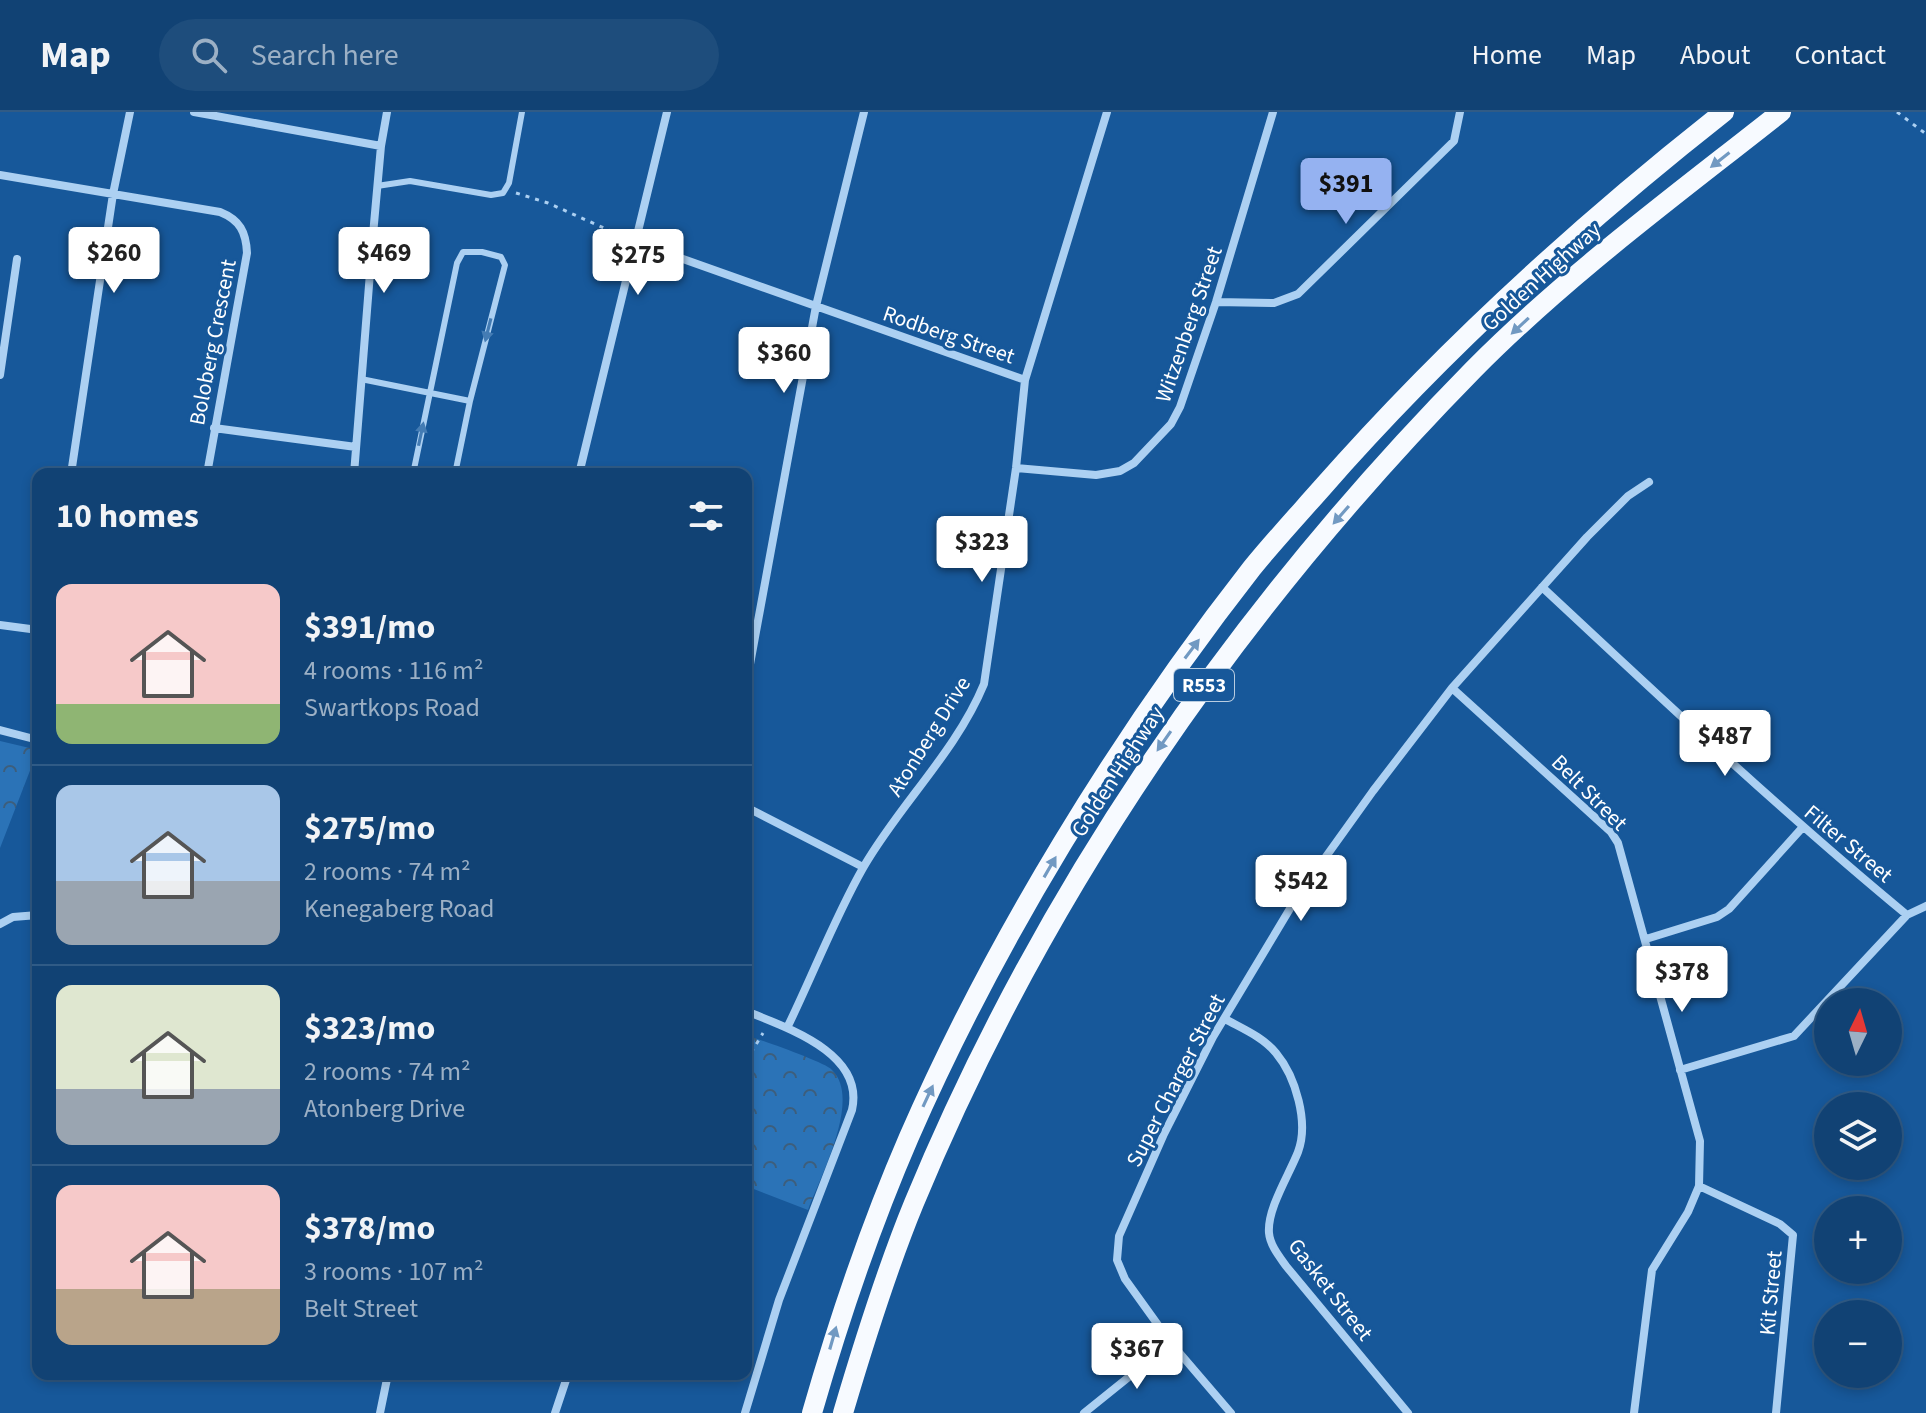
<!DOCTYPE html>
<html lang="en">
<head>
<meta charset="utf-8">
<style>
	:root { --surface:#114274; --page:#1e4d7c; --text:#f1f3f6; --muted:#9cb0c5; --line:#305b86; --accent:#95b2f1 }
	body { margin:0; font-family:"Source Sans 3",sans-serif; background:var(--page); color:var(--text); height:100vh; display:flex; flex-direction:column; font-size:30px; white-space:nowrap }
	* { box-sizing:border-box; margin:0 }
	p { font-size:26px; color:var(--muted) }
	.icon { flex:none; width:44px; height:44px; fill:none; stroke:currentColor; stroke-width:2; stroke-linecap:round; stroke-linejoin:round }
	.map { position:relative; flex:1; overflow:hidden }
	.sheet { position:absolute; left:32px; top:356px; width:720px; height:912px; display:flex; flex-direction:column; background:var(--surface); border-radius:16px; box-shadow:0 4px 12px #0003,0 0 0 2px var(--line) }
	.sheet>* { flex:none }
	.needle { width:52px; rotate:5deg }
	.fabs { position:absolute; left:1814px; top:876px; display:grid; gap:16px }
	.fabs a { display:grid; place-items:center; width:88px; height:88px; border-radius:50%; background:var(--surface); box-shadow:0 4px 12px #0003,0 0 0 2px var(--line); font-size:40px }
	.price { position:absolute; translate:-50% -68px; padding:0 18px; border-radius:8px; background:#fff; color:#222; font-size:26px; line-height:52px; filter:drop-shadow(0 2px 4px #0008) }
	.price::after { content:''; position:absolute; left:50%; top:48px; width:24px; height:18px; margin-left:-12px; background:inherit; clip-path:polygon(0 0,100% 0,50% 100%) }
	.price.selected { background:var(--accent); color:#111 }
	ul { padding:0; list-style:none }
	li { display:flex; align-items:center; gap:24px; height:200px; padding:0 24px }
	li+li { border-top:2px solid var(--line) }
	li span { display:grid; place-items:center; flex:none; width:224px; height:160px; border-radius:16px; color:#555 }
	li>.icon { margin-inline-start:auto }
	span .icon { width:96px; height:96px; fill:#fffc; stroke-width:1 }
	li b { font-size:34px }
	h2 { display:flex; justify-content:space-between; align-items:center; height:96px; padding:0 24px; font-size:34px }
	header { display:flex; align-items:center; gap:48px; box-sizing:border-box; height:112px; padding:0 40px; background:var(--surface); border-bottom:2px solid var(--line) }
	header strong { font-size:38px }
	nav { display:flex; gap:44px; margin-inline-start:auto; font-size:28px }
	.search { width:560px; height:72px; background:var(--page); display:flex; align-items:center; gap:20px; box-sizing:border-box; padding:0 28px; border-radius:44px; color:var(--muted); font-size:30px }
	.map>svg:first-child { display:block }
	.forest { fill:url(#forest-crowns) }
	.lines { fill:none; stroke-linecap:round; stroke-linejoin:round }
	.path { stroke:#acd0f2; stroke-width:3; stroke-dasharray:4 6; stroke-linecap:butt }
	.service { stroke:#acd0f2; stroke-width:6 }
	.minor { stroke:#acd0f2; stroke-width:8 }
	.primary { stroke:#f7faff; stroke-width:20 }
	.oneway { fill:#7199c2 }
	.oneway2 { fill:#447cb4 }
	.labels { text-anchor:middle; stroke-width:6; stroke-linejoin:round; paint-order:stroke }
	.shield { fill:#17589a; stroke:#b9cde1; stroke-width:2 }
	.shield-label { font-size:20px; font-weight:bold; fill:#fff }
	.street-label { font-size:22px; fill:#fff; stroke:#17589a }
</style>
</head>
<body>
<header>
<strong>Map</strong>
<div class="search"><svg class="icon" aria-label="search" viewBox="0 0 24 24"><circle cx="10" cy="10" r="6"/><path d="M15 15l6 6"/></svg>Search here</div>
<nav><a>Home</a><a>Map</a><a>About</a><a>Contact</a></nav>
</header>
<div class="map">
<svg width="1926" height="1301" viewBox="0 0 1926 1301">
	<defs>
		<pattern id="forest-crowns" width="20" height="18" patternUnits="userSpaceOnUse" patternTransform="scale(2)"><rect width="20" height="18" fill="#2b73b7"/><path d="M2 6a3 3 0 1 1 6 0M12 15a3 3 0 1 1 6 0" fill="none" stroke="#3d5e7c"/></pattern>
	</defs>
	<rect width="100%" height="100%" fill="#17589a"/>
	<path class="forest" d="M0,629l38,9 -38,98z
		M746,923c14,5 79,27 86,35 30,29 -12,107 -24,140l-62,-24z"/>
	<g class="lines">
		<path class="path" d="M1897,0l29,22
			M516,81l32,10 76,34
			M746,949l17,-28"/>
		<path class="service" d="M377,74l33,-5 81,14 12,-2 6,-10 13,-71
			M361,267l109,22
			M413,362l44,-211 6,-11h19l19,5 4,8 -35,136 -15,73"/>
		<path class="minor" d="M194,0l187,34
			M0,63l220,37c20,8 26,20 27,41l-40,221
			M635,130l390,138
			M1216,190l58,1 24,-9 156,-153 6,-29
			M0,263l17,-116
			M214,316l142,19
			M1016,356l80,7 24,-4 14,-8 37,-39 9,-17 36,-105 57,-190
			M71,362l42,-280 17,-82
			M354,362l19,-239 8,-89 6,-34
			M579,362l88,-362
			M1542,475c120,112 239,224 365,328l19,-9
			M0,513l38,5
			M746,574l70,-380 48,-194
			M1452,576l159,144 7,11 82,298 -1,45 -11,26 -36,58 -18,143
			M0,618l38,10
			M746,695l117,60
			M0,812l13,-7 25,-2
			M1646,827l71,-22 12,-8 73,-81
			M1225,907c18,10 38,18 51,34 20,24 33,70 22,99 -9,23 -31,57 -29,81 1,12 10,23 17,33l122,147
			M787,916c25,-51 48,-111 76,-160 36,-63 93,-116 121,-184l32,-216 9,-88 82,-268
			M1680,958l114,-34 113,-121
			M1699,1074l81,38 13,11 -17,178
			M380,1301l8,-39
			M555,1301l13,-39
			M745,1301l34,-113 73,-190c13,-57 -65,-82 -106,-99
			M1084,1301l87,-70
			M1231,1301l-60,-70 -46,-64 -8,-19 2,-24 45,-102 49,-97 84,-140 76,-106 79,-103 135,-151 41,-41 21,-14"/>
		<path class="primary" d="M812,1301c27,-94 58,-186 97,-276 86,-197 210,-399 343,-569 22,-27 46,-53 69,-79 122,-139 258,-263 403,-377
			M843,1301c21,-71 43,-142 71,-210 129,-312 322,-592 559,-833 94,-95 203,-175 308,-258"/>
	</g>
	<defs><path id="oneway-solid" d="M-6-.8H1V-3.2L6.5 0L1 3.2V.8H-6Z" transform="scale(2)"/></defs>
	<g class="oneway">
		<use href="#oneway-solid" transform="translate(1720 48) rotate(142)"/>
		<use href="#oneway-solid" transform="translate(1520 214) rotate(137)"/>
		<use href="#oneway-solid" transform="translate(1341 403) rotate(131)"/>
		<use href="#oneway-solid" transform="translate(1192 537) rotate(-53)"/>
		<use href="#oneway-solid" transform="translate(1164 629) rotate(125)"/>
		<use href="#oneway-solid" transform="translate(1050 755) rotate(-60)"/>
		<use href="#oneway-solid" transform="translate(928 984) rotate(-65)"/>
		<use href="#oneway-solid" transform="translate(833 1226) rotate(-74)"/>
	</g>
	<g class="oneway2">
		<use href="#oneway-solid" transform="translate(488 218) rotate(104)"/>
		<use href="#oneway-solid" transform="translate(421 322) rotate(-78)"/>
	</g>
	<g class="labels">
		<rect class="shield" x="1174" y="557" width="60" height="32" rx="6"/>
		<g class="shield-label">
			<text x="1204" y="580">R553</text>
		</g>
		<g class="street-label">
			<text transform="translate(1541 164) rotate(-42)" y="8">Golden Highway</text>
			<text transform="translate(1188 212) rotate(-71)" y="8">Witzenberg Street</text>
			<text transform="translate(949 222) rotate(19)" y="8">Rodberg Street</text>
			<text transform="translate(212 230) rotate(-79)" y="8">Boloberg Crescent</text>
			<text transform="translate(928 624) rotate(-58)" y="8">Atonberg Drive</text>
			<text transform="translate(1117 659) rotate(-57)" y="8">Golden Highway</text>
			<text transform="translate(1590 680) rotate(45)" y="8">Belt Street</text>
			<text transform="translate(1849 731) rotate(40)" y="8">Filter Street</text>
			<text transform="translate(1175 968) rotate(-63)" y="8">Super Charger Street</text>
			<text transform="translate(1331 1177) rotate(52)" y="8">Gasket Street</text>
			<text transform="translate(1770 1181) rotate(-85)" y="8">Kit Street</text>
		</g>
	</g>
</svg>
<div class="fabs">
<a><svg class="needle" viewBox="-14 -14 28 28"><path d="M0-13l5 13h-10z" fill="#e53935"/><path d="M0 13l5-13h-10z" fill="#9cb0c5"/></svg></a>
<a><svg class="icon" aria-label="layers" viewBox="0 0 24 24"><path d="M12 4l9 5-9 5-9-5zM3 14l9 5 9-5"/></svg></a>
<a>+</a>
<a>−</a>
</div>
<b class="price selected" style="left:1346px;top:114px">$391</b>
<b class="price" style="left:114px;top:183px">$260</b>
<b class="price" style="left:384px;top:183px">$469</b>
<b class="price" style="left:638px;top:185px">$275</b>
<b class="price" style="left:784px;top:283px">$360</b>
<b class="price" style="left:982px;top:472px">$323</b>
<b class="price" style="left:1725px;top:666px">$487</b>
<b class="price" style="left:1301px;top:811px">$542</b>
<b class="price" style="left:1682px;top:902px">$378</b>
<b class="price" style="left:1137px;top:1279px">$367</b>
<section class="sheet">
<h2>10 homes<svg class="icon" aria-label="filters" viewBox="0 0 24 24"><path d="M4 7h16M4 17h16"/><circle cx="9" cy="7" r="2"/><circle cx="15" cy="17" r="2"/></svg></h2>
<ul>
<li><span style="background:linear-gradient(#f6c9c9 75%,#8fb573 0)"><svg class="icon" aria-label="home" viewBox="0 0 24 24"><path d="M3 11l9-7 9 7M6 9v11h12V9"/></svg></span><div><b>$391/mo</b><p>4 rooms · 116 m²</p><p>Swartkops Road</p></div></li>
<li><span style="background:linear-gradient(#a9c7e8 60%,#9aa5b1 0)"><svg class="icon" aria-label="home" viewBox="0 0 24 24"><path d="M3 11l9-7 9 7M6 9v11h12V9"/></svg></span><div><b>$275/mo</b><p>2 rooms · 74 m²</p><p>Kenegaberg Road</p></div></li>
<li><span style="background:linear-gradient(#dfe7d0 65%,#9aa5b1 0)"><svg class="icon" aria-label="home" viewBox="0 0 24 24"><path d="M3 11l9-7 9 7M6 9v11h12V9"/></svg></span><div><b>$323/mo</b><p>2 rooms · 74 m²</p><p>Atonberg Drive</p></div></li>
<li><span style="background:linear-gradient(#f6c9c9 65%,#b9a48a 0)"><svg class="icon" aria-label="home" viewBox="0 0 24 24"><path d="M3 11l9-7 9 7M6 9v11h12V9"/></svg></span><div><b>$378/mo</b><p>3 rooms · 107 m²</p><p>Belt Street</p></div></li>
</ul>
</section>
</div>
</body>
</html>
